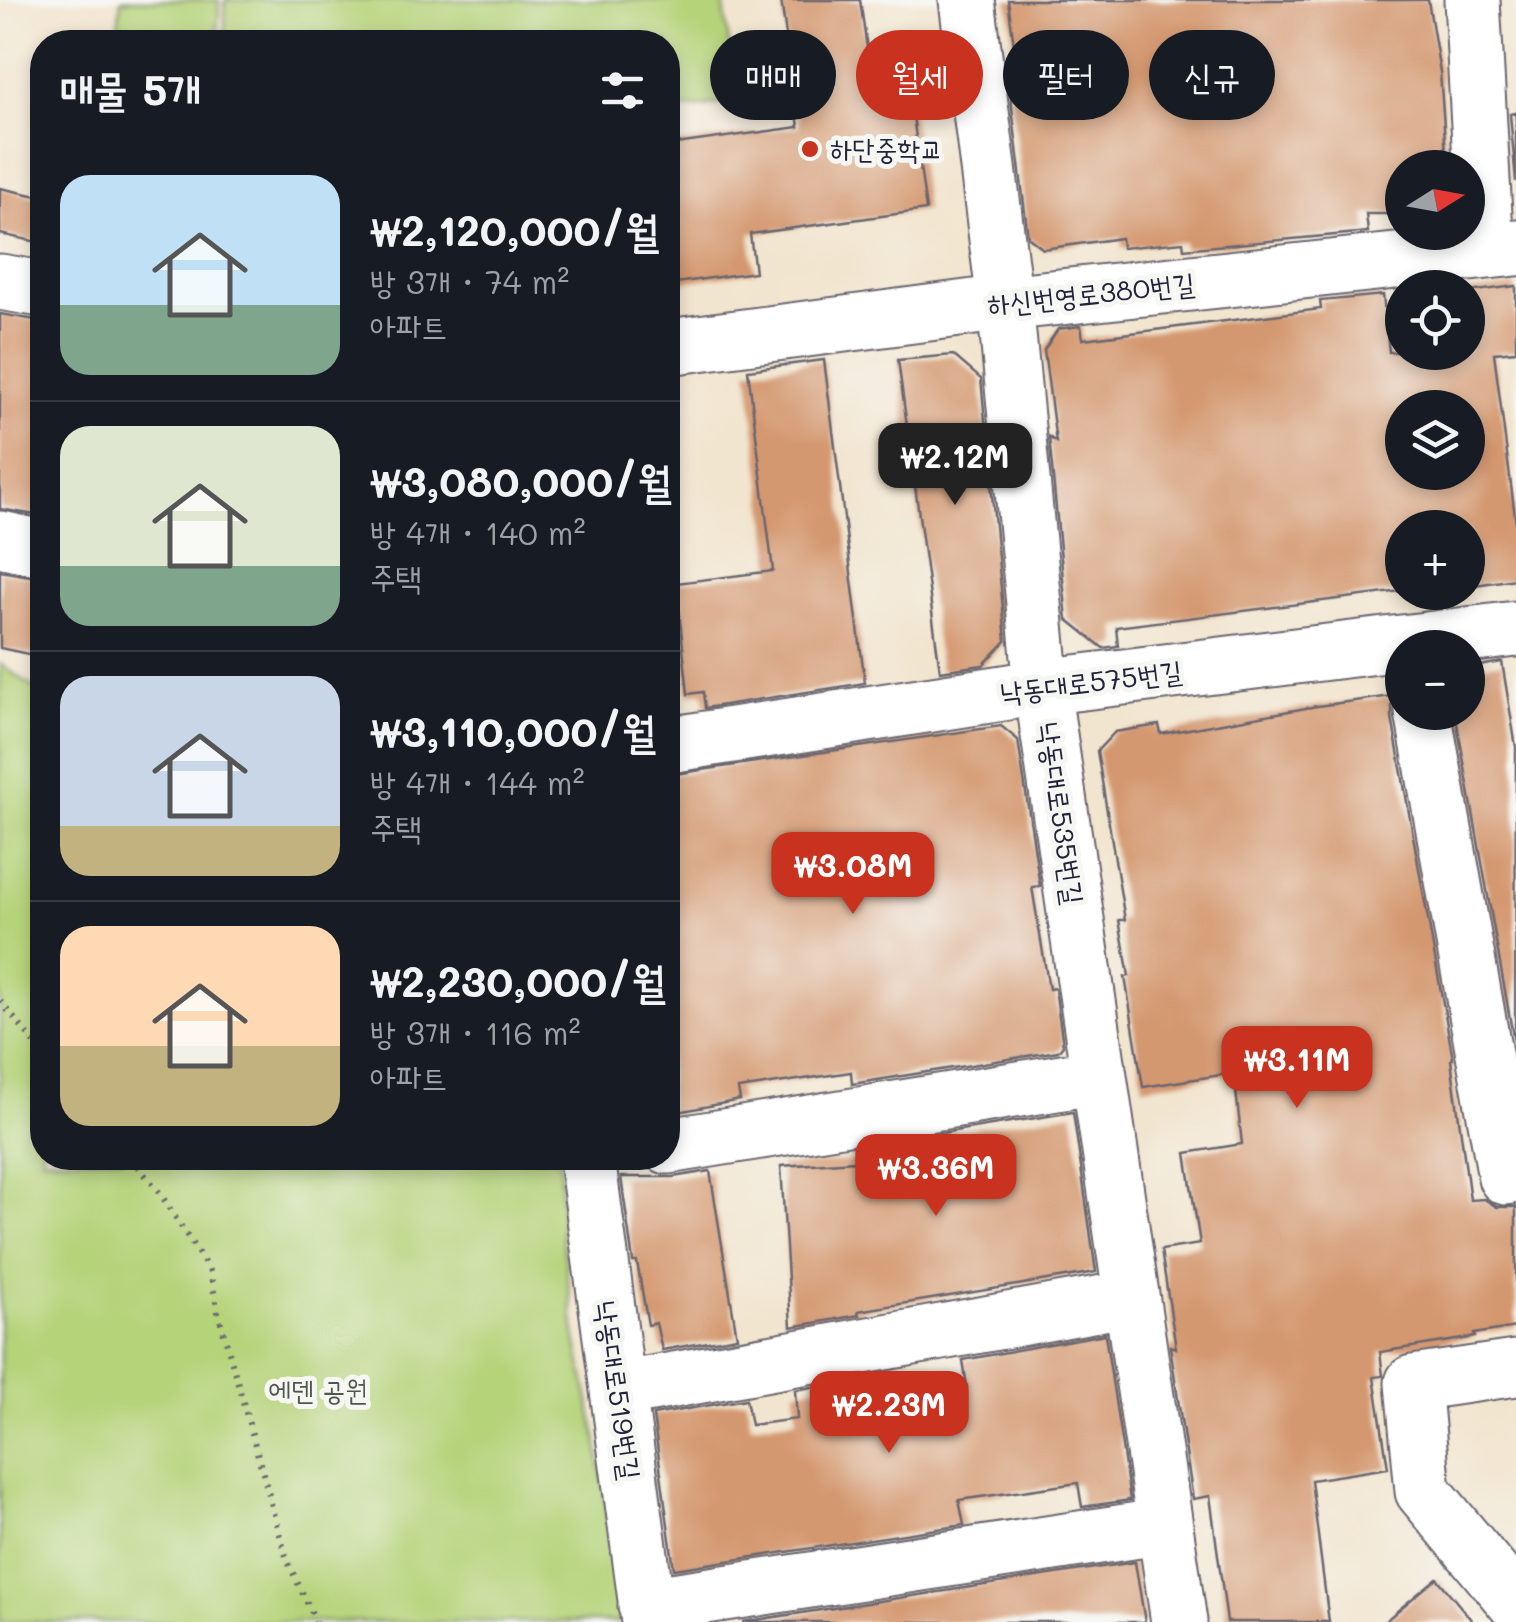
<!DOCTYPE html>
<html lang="ko">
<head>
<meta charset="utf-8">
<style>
	:root { --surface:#171b24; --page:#242831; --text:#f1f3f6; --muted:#9ea1a6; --line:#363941; --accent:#c8321e }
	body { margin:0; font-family:Mali,"Poor Story",sans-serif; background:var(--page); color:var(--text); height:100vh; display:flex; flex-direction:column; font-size:38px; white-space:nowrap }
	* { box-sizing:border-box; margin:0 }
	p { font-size:32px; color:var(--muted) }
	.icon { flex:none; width:55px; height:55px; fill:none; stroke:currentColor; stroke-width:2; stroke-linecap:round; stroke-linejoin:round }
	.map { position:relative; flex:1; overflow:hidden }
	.sheet { position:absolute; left:30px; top:30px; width:650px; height:1140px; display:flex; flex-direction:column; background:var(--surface); border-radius:40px; box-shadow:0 5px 15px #0003 }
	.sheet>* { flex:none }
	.guide { position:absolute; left:710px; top:30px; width:655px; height:90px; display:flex; gap:20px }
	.needle { width:65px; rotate:79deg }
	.controls { position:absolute; left:1385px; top:150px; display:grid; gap:20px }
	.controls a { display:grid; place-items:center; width:100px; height:100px; border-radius:50%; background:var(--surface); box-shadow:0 5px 15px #0003; font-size:50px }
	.price { position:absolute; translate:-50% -85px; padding:0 22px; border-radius:20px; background:var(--accent); color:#fff; font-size:32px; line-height:65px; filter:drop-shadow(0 2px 5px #0008) }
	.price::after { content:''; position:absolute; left:50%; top:60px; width:30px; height:22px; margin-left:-15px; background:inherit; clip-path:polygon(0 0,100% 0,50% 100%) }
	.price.selected { background:#222; color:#fff }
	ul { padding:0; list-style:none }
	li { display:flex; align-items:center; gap:30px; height:250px; padding:0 30px }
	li+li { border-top:2px solid var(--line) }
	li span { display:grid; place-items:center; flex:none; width:280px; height:200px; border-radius:30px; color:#555 }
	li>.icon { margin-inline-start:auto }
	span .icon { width:120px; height:120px; fill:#fffc; stroke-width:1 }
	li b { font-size:42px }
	h2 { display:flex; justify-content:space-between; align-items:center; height:120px; padding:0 30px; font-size:42px }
	.chip { padding:0 35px; border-radius:45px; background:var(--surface); box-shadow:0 5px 15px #0003; font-size:35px; line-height:90px }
	.chip.selected { background:var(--accent); color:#fff }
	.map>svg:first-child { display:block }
	.green { fill:#b5d379; stroke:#6c7a5a; stroke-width:2.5 }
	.building { fill:#d49870; fill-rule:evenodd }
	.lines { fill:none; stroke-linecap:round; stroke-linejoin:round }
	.minor-casing { stroke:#6b666f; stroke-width:59 }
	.path { stroke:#6b666f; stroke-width:6; stroke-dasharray:2.5 8; stroke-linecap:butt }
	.minor { stroke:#fff; stroke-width:55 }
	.poi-dot { fill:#c8321e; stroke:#f6f6f2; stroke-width:4 }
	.labels { text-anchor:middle; stroke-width:10; stroke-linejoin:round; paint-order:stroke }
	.poi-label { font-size:28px; fill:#22223b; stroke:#f6f6f2; text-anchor:start }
	.street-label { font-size:28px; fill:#22223b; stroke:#f6f6f2 }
	.park-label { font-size:28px; fill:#4e574e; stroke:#f6f6f2 }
</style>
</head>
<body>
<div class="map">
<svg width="1516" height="1622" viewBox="0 0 1516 1622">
	<rect width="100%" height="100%" fill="#f6f6f2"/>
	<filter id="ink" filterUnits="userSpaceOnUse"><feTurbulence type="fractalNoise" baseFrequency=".01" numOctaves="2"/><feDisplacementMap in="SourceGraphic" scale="20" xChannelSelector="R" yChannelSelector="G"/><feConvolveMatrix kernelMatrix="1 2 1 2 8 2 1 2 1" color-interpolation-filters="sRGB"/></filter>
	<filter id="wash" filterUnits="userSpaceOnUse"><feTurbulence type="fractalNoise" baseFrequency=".0048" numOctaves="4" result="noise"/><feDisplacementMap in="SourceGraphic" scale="40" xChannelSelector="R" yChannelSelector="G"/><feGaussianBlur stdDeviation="2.25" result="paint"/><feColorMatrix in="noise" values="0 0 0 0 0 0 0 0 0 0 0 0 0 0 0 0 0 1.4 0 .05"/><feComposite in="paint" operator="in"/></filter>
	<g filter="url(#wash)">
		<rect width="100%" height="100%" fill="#f2e5cf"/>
		<path class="green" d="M121,0h98l-2,42h-101z
			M225,0h498l14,102 -69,9v-69h-443z
			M0,664l34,24h8v470h518l2,79 14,102 22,106 22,177h-620z"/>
		<g id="blocks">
			<path class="building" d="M781,0h79l8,55 48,-7 6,37 -13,2 17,123 -176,24 5,38 -87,12v-139l131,-18z
				M1008,0h420l12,72 7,96h-45v46h-36l2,18 -184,17 -1,-7 -61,6 -1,-10 -78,11 -15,-12 -17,-138 -3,-30 9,-1z
				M1516,113v69l-6,-68z
				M0,188l42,9v46l-42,-9z
				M1516,286v65l-22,2 22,171v55l-48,7v-58h-66v63l-286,36 2,19 -15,2 -36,-29 -18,-182 7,5 -12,-92 14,-21 23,-3 2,13 238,-30 -1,-8 63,-6 6,57h79v-60zM1402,408h66v64h-66z
				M0,314l42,7v195l-42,-7z
				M953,355l28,24 25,262 -23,24 -43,6 -42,-311z
				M824,360l41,323 -160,25 -2,-16 -15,2 -12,-111 97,-12 -25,-201z
				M0,571l42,7v79l-42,-9z
				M1502,662l14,85 -1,300 -60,-335h13v-44z
				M1392,696v22l61,341 -2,1 19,140 14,-1 13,8h19v120l-42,7 1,3 -95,15 3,24 -9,1 14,91 -77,12 18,142h-102l-17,-126 -17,3 -23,-153 6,2 -15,-98 39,-6 -14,-91 56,-9 -8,-71 -91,14 -18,-110 4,-1 -10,-56h6l-28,-169 18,-19 44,-7 2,9 156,-28z
				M1001,726l17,14 22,146 -8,1 17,102 6,-1 8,57 -5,6 -206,33 -1,-12 -113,17 2,11 -72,14v-339z
				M1073,1112l23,160 -238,39 1,4 -68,12 -10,-161 74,-5 -1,-6 8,-2 -1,-7z
				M710,1171l27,166 -75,13 -6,-27 -8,2 -11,-63h-4l-12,-85h52z
				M1105,1334l25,166 -48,7 -4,-24 -119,17 5,25 -290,44 -21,-154 93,-16 5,26 46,-6 -2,-29 74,-13 4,23 94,-13 -4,-27z
				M1135,1562l10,60h-403z
				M1437,1578l36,44h-89z"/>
		</g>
	</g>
	<g filter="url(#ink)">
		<use href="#blocks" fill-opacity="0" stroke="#6b666f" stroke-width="2.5"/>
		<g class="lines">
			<g class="minor-casing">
				<path id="minor" d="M967,0l38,303 37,384 137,935
					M1472,0l14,251
					M0,282l42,7
					M668,347l337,-44 511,-55
					M0,539l42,9
					M1423,712l83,465 10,-2
					M668,745l374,-58 474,-58
					M668,1146l431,-70
					M587,1158l62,464
					M1516,1368l-103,15 10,108 93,112
					M618,1390l513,-92
					M646,1605l519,-79"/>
			</g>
			<path class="path" d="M0,1001l42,51
				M131,1158l29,35 50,79 8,40 69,248 29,62"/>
			<use href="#minor" class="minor"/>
		</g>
	</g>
	<circle class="poi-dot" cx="810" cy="149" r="10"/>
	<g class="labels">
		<g class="poi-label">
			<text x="830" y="159">하단중학교</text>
		</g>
		<g class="street-label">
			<text transform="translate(1091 294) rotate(-6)" y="10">하신번영로380번길</text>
			<text transform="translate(1091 682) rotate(-7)" y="10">낙동대로575번길</text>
			<text transform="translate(1061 813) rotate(82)" y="10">낙동대로535번길</text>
			<text transform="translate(618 1390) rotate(82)" y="10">낙동대로519번길</text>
		</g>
		<g class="park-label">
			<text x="318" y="1400">에덴 공원</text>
		</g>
	</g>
</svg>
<div class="controls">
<a><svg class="needle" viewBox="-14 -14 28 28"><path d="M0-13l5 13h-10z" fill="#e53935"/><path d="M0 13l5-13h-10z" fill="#9ea1a6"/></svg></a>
<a><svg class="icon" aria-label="locate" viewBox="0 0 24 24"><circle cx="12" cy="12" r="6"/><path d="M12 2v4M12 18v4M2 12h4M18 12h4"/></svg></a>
<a><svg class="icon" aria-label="layers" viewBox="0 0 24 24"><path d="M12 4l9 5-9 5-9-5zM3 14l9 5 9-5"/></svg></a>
<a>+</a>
<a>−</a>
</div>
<b class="price selected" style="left:955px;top:508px">₩2.12M</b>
<b class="price" style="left:853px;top:917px">₩3.08M</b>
<b class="price" style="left:1297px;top:1111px">₩3.11M</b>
<b class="price" style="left:936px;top:1219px">₩3.36M</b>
<b class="price" style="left:889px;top:1456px">₩2.23M</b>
<div class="guide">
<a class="chip">매매</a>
<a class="chip selected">월세</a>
<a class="chip">필터</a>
<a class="chip">신규</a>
</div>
<section class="sheet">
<h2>매물 5개<svg class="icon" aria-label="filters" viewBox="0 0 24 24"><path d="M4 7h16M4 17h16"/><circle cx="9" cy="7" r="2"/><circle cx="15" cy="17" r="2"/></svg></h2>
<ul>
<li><span style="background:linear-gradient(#bfe0f5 65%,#7fa58c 0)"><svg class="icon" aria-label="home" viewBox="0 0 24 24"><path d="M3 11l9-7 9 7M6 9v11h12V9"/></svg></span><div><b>₩2,120,000/월</b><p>방 3개 · 74 m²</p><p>아파트</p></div></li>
<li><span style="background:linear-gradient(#dfe7d0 70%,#7fa58c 0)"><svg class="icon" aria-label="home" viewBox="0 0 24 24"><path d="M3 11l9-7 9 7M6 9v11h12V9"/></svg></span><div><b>₩3,080,000/월</b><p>방 4개 · 140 m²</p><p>주택</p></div></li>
<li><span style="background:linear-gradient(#c9d6e8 75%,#c2b280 0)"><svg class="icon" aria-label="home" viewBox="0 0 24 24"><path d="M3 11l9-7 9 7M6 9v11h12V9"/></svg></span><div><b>₩3,110,000/월</b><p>방 4개 · 144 m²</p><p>주택</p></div></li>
<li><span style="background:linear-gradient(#ffd9b3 60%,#c2b280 0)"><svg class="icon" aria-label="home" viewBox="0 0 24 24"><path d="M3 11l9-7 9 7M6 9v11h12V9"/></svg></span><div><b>₩2,230,000/월</b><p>방 3개 · 116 m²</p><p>아파트</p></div></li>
</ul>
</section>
</div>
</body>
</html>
